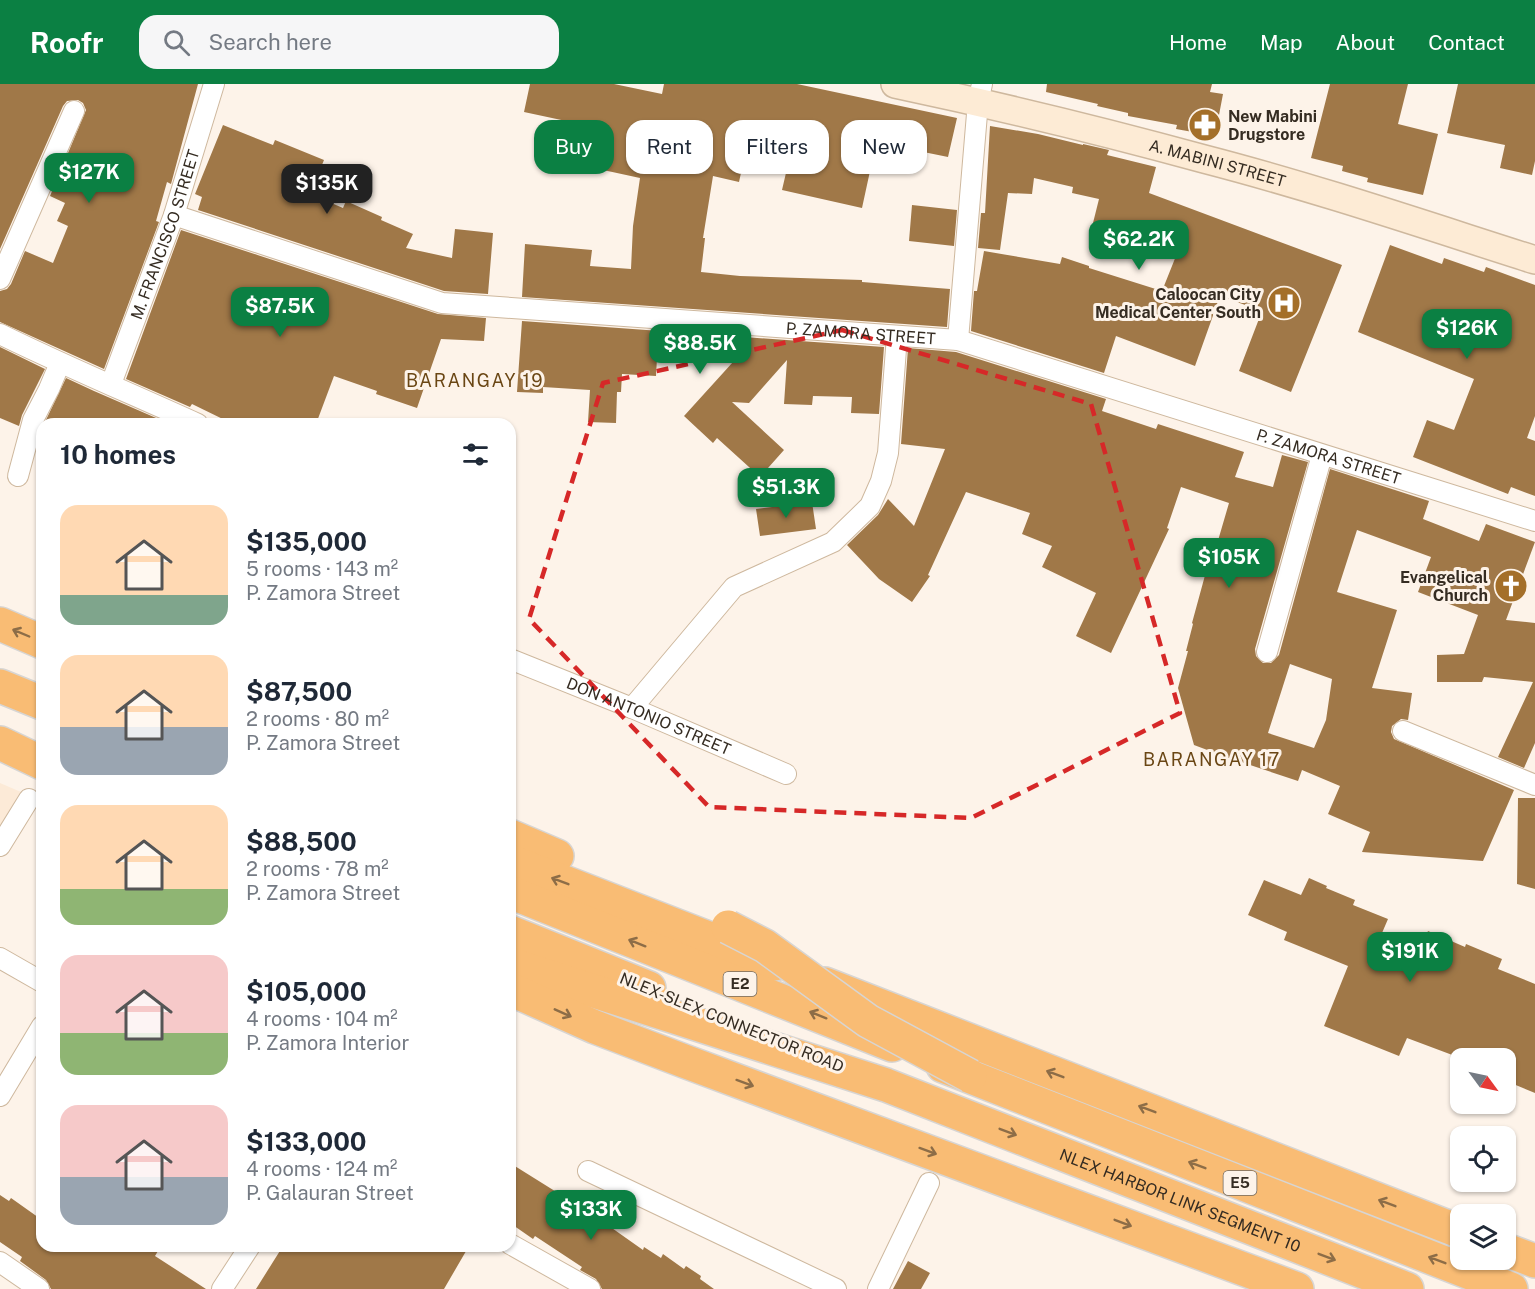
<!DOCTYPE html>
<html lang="en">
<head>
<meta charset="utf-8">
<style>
	:root { --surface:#fff; --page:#f6f6f7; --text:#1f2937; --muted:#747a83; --accent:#0b8043 }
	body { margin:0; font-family:"Public Sans",sans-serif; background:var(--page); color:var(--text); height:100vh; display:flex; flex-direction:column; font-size:22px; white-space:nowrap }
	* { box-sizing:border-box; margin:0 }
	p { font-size:20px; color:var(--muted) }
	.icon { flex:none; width:33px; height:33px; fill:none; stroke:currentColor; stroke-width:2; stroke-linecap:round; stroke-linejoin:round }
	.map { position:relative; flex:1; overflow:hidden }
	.panel { position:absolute; left:36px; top:334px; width:480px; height:834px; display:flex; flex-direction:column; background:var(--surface); border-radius:18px; box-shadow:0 2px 4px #0004 }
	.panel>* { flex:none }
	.hud { position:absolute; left:534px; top:36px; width:570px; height:54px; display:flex; gap:12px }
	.needle { width:39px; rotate:123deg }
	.tools { position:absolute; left:1450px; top:964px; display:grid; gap:12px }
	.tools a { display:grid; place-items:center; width:66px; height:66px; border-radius:12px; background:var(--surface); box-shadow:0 2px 4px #0004; font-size:30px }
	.price { position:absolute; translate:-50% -51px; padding:0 14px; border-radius:12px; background:var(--accent); color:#fff; font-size:20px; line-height:39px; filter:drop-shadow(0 2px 3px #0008) }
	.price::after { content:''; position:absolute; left:50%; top:36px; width:18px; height:14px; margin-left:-9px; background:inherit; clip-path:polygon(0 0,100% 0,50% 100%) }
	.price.active { background:#222; color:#fff }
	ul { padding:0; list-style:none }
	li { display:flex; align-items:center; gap:18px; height:150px; padding:0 24px }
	li span { display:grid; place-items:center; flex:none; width:168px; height:120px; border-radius:18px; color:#555 }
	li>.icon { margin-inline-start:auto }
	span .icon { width:72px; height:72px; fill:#fffc; stroke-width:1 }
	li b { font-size:26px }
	h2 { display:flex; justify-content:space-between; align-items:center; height:72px; padding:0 24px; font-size:26px }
	.pill { padding:0 21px; border-radius:18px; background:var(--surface); box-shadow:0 2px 4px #0004; font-size:21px; line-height:54px }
	.pill.active { background:var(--accent); color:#fff }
	header { display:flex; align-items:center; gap:36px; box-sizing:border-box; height:84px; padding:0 30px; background:var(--accent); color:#fff }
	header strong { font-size:28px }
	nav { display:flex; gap:33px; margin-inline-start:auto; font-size:21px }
	.search { width:420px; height:54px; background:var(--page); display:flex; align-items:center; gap:15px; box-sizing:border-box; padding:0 21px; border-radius:18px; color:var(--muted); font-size:22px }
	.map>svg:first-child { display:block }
	.built { fill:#fcead7 }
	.building { fill:#a07848; fill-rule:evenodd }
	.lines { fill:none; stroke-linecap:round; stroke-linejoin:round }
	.minor-casing { stroke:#ceb89e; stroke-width:22 }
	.secondary-casing { stroke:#ceb89e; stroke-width:30 }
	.motorway-casing { stroke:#d7d5d3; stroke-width:36 }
	.minor { stroke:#fff; stroke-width:20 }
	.secondary { stroke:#fdebd5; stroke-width:27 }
	.motorway { stroke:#f9bc74; stroke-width:33 }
	.motorway-bridge-casing { stroke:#d7d5d3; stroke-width:36; stroke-linecap:butt }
	.motorway-bridge { stroke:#f9bc74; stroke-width:33 }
	.oneway { stroke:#8d6d47 }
	.marked { fill:none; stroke:#d62828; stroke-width:4.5; stroke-dasharray:12 8; stroke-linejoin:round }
	.labels { text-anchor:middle; stroke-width:6; stroke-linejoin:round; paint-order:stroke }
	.shield { fill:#fdf3e9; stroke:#71685e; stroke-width:1.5 }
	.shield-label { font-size:15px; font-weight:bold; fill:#352c22 }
	.poi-label { font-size:16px; font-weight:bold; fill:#352c22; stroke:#fdf3e9; text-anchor:end }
	.street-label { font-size:16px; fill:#352c22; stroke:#fdf3e9 }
	.neighbourhood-label { font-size:18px; letter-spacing:1.5px; fill:#6a4614; stroke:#fdf3e9 }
</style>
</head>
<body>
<header>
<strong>Roofr</strong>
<div class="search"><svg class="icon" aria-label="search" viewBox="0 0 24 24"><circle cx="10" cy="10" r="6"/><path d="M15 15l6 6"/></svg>Search here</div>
<nav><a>Home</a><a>Map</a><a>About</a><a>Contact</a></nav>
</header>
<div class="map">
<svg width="1535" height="1205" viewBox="0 0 1535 1205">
	<rect width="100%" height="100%" fill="#fdf3e9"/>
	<path class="built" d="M0,699l21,9 -21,35z"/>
	<path class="building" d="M0,0h198l-27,100 -4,-2 -11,39 3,1 -55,147 -104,-47v-31l7,-2 4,-5 14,-33 28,12 15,-37 -11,-5 8,-18 -15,-7 36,-86 -3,-7 -5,-3 -11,1 -4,5 -63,143z
		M530,0h84l48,10 2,-10h133l160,34 -9,39 -49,-10 -1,6 -23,-5 -13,60 -80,-18 10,-43 -43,-10 -10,45 -26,-6 -10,62h2l-4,34 39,4 122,4v2l88,7 -3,38 -425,-30 3,-53 67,6 -2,16 41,3 2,-43 7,-48 -83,-18 9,-39 -42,-9z
		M1047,0h165l-2,8 13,2 -8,42 -39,-7 1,-4 -49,-9v-3l-31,-7 1,-2 -52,-12z
		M1330,0h78l-10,40 40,10 -15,61 -56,-13 1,-4 -26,-7 1,-5 -32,-8z
		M1458,0h77v77l-3,14 -32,-7 5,-23 -58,-12z
		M223,41l50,20 2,-5 49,20 -14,34 33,14 3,-7 36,16 -1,3 32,14 -7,14 46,10 3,-29 38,4 -5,61 -44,-3 -246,-81 4,-13 -7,-3z
		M990,42l48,8 45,11v-1l26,6 -2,5 49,12 -7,26 193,72 -51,127 -52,-21 23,-60 -42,-15 -25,70 -79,-30 -12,37 -133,-42 3,-40h3l7,-40 76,13 2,-7 27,9v2l73,23 16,-40 -15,-4 4,-10 -51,-12 -1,3 -22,-5 6,-24 -27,-6 1,-6 -39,-9 -2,16 -24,-1 -8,57 -22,-2 3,-35h4z
		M912,121l45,5 -3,36 -45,-5z
		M181,146l257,84 48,4 -2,23 -43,-2 -24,69 -41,-14 1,-3 -43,-15 -18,48h-83l-41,-20 -2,3 -64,-28z
		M1390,161l52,19 2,-6 40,14 2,-5 49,18v131l-8,22 8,3v55l-24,-9 -3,7 -95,-37 14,-37 27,10 20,-51 -116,-47z
		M522,237l362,26 -5,67 -28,-1 1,-16 -39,-1 -1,9 -28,-1 3,-44 -38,43 -17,-1 52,48 -24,27 -43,-39 -4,5 -29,-27 49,-54 -76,-4 -1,18 -34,-2 -1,18h-4l-1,31 -28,-1 2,-32 -47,-3v6l-26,-1z
		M0,263l45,22 -23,46 -3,11 -19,-8z
		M908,264l48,4 150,47 -4,12 54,18 2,-5 86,28 -9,25 38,10 9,-32 26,7 -53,187 1,7 7,7h8l8,-8 51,-186 99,32 -6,18 56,22 7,-17 49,18 -29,78 29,3v120l-11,25 -26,-11 35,-75 -49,-5 -2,5h-45v-27l27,-1 14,-39 -60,-23 13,-35 -74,-27 -20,62 60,18 -25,78 40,5 -4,27 -7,-1 -9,7 -1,6 3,7 120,51 -31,71 -121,-9 8,-20 -42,-18 12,-28 -38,-16 -4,11 -72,-24 -32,-12 -16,-57 10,-37h-2l7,-27 -1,-1 15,-55h3l19,-65 -48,-16 -14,41 2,1 -58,124 -35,-17 20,-43 -54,-26 10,-21 -30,-12 8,-21 -64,-21 -38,83 2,1 -18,26 -33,-23 -32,-34 31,-30 10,-16 26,27 31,-77 -44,-5zM1290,580l42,15 -6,41 -12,28 -46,-15z
		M66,294l28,13 76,33h-126z
		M812,418l4,27 -56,7 -4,-27z
		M1518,714h17v91l-18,-5z
		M1309,794l18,8 -1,2 29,12 -2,5 35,14 -6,14 38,16 8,-18 37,16 1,-3 36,15 -4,10 37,15v109l-29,-12v-22h-43l-56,-21 -8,18 -75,-30 24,-60 -64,-26 3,-8 -39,-17 16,-35 37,15z
		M510,1079l64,40 1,-1 68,48 1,-3 17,11 2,-4 21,15 2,-3 15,10 -1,3 14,10h-112l-6,-10 -16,-9 2,-3 -47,-31 -2,3 -23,-16z
		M0,1111l9,6 2,-3 31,22v26h119l-6,10 51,33h-155l-5,-9 -26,-19 2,-4 -22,-15z
		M283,1162h186l-25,43h-188z
		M908,1177l22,12 -9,16h-28z"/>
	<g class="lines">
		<g class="minor-casing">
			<g id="minor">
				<path id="s1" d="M174,131l268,88 516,37 577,181"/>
				<path d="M0,195l74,-168"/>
				<path d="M0,250c65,32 132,60 198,90"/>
				<path d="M958,256l20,-238 4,-18"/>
				<path id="s2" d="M111,300l63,-169 40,-131"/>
				<path d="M18,392l15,-56 16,-31 11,-26"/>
				<path d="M1267,568l55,-197"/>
				<path id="s3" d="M510,575l122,49 154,66"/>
				<path d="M632,624l102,-121 99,-45 37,-36 11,-25 7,-28 9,-117"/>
				<path d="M1403,647l132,54"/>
				<path d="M0,762l29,-47"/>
				<path d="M0,874l42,24"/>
				<path d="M0,1012l42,-70"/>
				<path d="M588,1087l248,118"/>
				<path d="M510,1160l80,45"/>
				<path d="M0,1178l39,27"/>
				<path d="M222,1205l28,-43"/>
				<path d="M878,1205l51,-106"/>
			</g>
		</g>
		<g class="secondary-casing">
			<g id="secondary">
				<path id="s4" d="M895,0c104,22 207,47 309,75 112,29 221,66 331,101"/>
			</g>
		</g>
		<g class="motorway-casing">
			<g id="motorway">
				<path d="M0,540l42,18"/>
				<path d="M0,602l42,17"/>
				<path d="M0,659l42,20"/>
				<path d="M510,752l47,20"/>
				<path d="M510,777l265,103"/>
				<path d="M510,808l382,153"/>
				<path d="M510,848l139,56"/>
				<path id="s5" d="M510,880l376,121 521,204"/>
				<path d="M825,900l636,248"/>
				<path d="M510,905l85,38 89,34 613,228"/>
				<path d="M943,982l568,223"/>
				<path d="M1506,1166l29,11"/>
			</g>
		</g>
		<use href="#minor" class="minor"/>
		<use href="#secondary" class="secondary"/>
		<use href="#motorway" class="motorway"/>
		<g class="motorway-bridge-casing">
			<path id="motorway-bridge" d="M728,843l37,19 103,75 102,55"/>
		</g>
		<use href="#motorway-bridge" class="motorway-bridge"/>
	</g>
	<defs><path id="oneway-shaft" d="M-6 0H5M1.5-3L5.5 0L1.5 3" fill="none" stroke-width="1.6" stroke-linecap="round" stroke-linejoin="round" transform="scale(1.5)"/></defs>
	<g class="oneway">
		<use href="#oneway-shaft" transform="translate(21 549) rotate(-157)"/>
		<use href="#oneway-shaft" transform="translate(560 797) rotate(-159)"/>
		<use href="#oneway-shaft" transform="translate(637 859) rotate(-158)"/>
		<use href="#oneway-shaft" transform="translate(563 929) rotate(24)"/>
		<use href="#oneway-shaft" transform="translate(818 931) rotate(-158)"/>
		<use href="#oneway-shaft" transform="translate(1055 990) rotate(-159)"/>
		<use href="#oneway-shaft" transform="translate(745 999) rotate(20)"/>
		<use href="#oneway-shaft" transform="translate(1147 1025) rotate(-159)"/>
		<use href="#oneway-shaft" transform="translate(1008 1048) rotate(21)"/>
		<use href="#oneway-shaft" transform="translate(928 1067) rotate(20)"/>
		<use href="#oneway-shaft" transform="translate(1197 1081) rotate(-159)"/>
		<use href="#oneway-shaft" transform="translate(1387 1119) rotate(-159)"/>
		<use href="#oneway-shaft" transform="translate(1123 1139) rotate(21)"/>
		<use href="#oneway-shaft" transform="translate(1327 1173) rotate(21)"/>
		<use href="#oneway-shaft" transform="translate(1437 1176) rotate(-159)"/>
	</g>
	<path class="marked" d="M842,246l249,74 89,309 -209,105 -262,-11 -180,-188 74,-236z"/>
	<defs>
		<g id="pharmacy-disc" transform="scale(1.725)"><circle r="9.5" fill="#a46f29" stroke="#fdf3e9"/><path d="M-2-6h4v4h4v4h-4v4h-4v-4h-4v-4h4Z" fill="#fff"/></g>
		<g id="hospital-disc" transform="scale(1.725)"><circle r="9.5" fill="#a46f29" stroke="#fdf3e9"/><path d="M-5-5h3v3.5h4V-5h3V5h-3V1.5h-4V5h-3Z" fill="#fff"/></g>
		<g id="church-disc" transform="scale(1.725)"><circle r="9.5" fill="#a46f29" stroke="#fdf3e9"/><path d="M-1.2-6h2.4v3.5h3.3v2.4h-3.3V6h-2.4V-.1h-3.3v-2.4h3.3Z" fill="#fff"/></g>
	</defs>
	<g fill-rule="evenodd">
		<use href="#pharmacy-disc" x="1205" y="41"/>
		<use href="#hospital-disc" x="1284" y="219"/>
		<use href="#church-disc" x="1511" y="502"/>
	</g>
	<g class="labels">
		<g class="shield">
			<rect x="723.5" y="888" width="33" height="24" rx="4.5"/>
			<rect x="1223.5" y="1087" width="33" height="24" rx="4.5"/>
		</g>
		<g class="shield-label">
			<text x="740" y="905">E2</text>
			<text x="1240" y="1104">E5</text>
		</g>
		<g class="poi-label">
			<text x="1228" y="38" text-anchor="start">New Mabini<tspan x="1228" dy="18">Drugstore</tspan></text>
			<text x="1261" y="216">Caloocan City<tspan x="1261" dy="18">Medical Center South</tspan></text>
			<text x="1488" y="499">Evangelical<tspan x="1488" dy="18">Church</tspan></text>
		</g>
		<g class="street-label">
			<text dy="6" stroke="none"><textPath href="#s4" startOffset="332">A. MABINI STREET</textPath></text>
			<text dy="6" stroke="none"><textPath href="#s2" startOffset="159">M. FRANCISCO STREET</textPath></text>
			<text dy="6" stroke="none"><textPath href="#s1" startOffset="702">P. ZAMORA STREET</textPath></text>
			<text dy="6" stroke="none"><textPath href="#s1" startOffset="1188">P. ZAMORA STREET</textPath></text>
			<text dy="6" stroke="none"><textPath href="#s3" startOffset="150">DON ANTONIO STREET</textPath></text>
			<text transform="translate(732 938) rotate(22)" y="6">NLEX-SLEX CONNECTOR ROAD</text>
			<text dy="6" stroke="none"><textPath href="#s5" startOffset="711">NLEX HARBOR LINK SEGMENT 10</textPath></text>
		</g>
		<g class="neighbourhood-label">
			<text x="475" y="303">BARANGAY 19</text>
			<text x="1212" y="682">BARANGAY 17</text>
		</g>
	</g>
</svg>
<div class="tools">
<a><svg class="needle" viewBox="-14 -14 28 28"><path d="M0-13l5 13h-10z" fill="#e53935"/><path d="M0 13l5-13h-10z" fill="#747a83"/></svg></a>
<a><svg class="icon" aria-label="locate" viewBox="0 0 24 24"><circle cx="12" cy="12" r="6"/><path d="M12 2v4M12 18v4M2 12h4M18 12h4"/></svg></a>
<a><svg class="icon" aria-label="layers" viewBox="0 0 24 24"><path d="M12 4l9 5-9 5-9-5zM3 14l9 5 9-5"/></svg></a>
</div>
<b class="price" style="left:89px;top:120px">$127K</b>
<b class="price active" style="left:327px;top:131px">$135K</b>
<b class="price" style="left:1139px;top:187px">$62.2K</b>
<b class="price" style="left:280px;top:254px">$87.5K</b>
<b class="price" style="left:1467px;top:276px">$126K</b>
<b class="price" style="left:700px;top:291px">$88.5K</b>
<b class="price" style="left:786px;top:435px">$51.3K</b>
<b class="price" style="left:1229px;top:505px">$105K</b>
<b class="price" style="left:1410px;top:899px">$191K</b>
<b class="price" style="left:591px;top:1157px">$133K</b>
<div class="hud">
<a class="pill active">Buy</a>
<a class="pill">Rent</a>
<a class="pill">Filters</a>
<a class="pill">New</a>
</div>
<section class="panel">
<h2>10 homes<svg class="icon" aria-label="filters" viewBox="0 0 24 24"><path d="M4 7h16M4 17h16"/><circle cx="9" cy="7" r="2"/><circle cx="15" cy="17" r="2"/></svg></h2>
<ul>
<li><span style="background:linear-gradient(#ffd9b3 75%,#7fa58c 0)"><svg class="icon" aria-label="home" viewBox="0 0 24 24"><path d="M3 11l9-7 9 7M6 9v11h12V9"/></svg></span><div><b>$135,000</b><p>5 rooms · 143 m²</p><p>P. Zamora Street</p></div></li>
<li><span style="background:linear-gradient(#ffd9b3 60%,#9aa5b1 0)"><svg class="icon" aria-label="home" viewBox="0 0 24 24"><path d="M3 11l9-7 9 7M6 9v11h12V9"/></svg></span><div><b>$87,500</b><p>2 rooms · 80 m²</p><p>P. Zamora Street</p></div></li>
<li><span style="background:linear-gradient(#ffd9b3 70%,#8fb573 0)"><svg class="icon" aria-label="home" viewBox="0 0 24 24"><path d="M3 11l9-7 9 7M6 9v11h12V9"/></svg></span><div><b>$88,500</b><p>2 rooms · 78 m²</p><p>P. Zamora Street</p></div></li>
<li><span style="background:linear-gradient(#f6c9c9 65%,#8fb573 0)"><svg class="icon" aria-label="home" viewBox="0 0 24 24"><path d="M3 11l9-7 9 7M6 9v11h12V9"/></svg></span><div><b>$105,000</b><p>4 rooms · 104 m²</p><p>P. Zamora Interior</p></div></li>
<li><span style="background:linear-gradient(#f6c9c9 60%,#9aa5b1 0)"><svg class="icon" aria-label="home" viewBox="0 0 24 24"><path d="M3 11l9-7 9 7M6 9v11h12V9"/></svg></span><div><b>$133,000</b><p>4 rooms · 124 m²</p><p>P. Galauran Street</p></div></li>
</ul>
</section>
</div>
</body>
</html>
